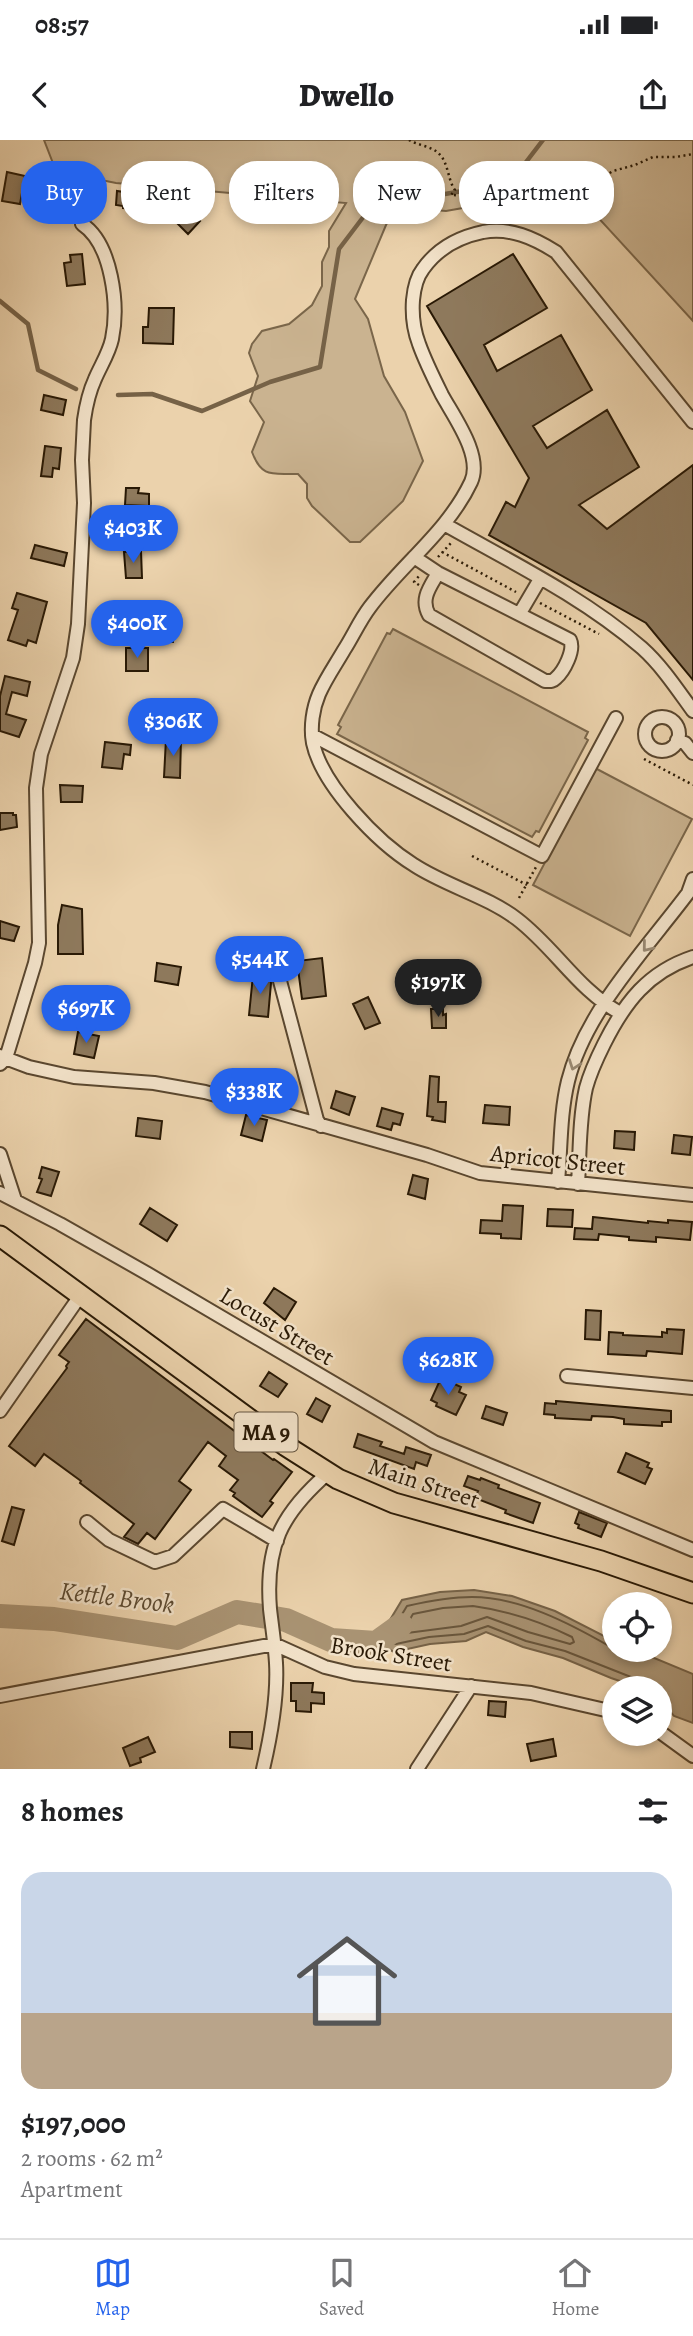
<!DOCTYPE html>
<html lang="en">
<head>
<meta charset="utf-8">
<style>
	:root { --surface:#fff; --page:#f6f6f6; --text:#202124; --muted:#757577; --line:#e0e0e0; --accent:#2563eb }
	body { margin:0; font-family:Alegreya,serif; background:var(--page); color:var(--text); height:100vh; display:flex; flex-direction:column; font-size:26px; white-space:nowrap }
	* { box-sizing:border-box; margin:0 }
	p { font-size:23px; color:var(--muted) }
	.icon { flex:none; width:38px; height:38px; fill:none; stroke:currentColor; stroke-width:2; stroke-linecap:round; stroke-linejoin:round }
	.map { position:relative; height:1629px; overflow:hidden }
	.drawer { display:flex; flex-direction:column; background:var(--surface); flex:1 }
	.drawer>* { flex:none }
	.guide { position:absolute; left:21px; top:21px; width:651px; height:63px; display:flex; gap:14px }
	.controls { position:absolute; left:602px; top:1452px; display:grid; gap:14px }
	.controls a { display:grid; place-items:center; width:70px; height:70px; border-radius:50%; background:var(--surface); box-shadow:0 4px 10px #0003; font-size:35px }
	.price { position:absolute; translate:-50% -60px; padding:0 16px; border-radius:24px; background:var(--accent); color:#fff; font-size:23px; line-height:46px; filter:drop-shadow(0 2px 4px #0008) }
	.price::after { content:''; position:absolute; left:50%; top:42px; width:21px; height:16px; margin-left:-10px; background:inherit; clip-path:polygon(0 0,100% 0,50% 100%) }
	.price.selected { background:#222; color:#fff }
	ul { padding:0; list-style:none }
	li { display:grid; align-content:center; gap:14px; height:371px; padding:0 21px }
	li span { display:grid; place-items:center; height:217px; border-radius:21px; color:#555 }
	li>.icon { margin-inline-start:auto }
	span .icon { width:126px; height:126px; fill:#fffc; stroke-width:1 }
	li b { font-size:30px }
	h2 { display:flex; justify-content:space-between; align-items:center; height:84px; padding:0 21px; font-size:30px }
	.pill { padding:0 24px; border-radius:28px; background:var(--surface); box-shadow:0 4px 10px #0003; font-size:24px; line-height:63px }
	.pill.selected { background:var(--accent); color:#fff }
	.status { display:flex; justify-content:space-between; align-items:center; height:49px; padding:0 35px; background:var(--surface); direction:ltr }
	.status svg { height:19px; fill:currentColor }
	header { display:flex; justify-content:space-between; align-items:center; height:91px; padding:0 21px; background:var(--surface); font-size:32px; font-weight:800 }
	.tabs { display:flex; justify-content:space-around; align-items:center; height:98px; border-top:2px solid var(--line); background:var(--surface); font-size:19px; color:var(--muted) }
	.tabs a { display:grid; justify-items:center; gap:4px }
	.tabs .selected { color:var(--accent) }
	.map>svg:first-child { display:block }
	.green { fill:#cab390; stroke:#7a664a; stroke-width:2 }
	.water { fill:#a99373; stroke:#766247; stroke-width:2 }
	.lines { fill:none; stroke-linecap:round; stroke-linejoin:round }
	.shore { stroke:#69563c; stroke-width:2 }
	.stream { stroke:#766247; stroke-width:4.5 }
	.river { stroke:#a99373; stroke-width:24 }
	.building { fill:#8e795c; stroke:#291905; stroke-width:2 }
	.minor-casing { stroke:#5a472f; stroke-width:16 }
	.highway-casing { stroke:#291905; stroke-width:23 }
	.path { stroke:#291905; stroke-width:2.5; stroke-dasharray:2 3.5; stroke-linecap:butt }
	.minor { stroke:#f2e2c9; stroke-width:12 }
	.highway { stroke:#ebd2ac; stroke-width:19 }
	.oneway { stroke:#988871 }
	.labels { text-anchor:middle; stroke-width:5; stroke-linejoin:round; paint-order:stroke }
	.shield { fill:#f2e2c9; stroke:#655540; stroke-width:2 }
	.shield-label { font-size:23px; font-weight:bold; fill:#291905 }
	.street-label { font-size:24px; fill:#291905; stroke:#f2e2c9 }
	.water-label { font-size:26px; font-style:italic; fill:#5c4a31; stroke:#f2e2c9 }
</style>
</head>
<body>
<div class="status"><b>08:57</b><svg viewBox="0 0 49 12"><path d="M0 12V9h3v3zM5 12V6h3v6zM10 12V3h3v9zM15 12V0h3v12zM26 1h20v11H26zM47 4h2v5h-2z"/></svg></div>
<header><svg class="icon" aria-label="back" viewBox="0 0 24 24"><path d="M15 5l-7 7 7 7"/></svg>Dwello<svg class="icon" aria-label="share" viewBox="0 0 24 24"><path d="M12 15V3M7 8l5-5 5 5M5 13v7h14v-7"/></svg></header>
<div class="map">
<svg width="693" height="1629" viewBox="0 0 693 1629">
	<rect width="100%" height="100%" fill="#ebd2ac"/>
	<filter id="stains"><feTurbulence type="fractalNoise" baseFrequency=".00286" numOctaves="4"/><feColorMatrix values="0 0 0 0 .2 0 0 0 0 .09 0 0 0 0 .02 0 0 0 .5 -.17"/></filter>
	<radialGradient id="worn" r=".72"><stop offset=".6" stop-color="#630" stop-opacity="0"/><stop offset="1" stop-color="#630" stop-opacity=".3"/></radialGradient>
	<path class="green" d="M44,0h649v181l-121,-132 -9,2 -4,3 -23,1 -90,16 -49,-4 -11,18 -31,74 13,20 16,57 21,36 18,49 -20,40 -43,41h-10l-38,-36 -5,-8v-14l-9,-10c-25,-1 -36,5 -46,-22l12,-30 -14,-21 8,-25 -9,-23 3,-9 10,-13 27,-7 23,-19 10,-19v-24l7,-15v-16l17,-28 -230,-20 -60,-12z
		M393,489l195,103 -3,6 3,2 -49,92 -3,-1 -4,6 -195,-103 4,-7 -3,-2 49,-92 3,1z
		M595,628l97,51 -62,117 -97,-51z"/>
	<path class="water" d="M474,1450l38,6 43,15 59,30v9h21l58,24v49l-19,-7 -14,-16v-11h-17l-32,-11 -48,-20 -40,-11 -37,-15 -20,9 -36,3 -36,8 -18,-9 26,-43 38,-8z"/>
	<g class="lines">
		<path class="shore" d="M473,1466c36,5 67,15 99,31l2,5 -4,2 -42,-12 -41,-15 -26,9 -54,7 -4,-2 10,-17 30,-6z
			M614,1507l-5,-1c-40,-23 -90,-49 -137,-49 -22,0 -43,4 -65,9l-20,33 2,3 7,2 33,-7 35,-3 24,-8 38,15 39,10 71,28 5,4 1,6"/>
		<path class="stream" d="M0,161l28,23 10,46 38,19
			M118,255l34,-1 50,17 68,-29 50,-15 19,-118 41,-54h59l71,-12 33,-43"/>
		<path class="river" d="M0,1476l54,3 123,19 60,-26 49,8 45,20 45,3 25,-18"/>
	</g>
	<path class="building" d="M7,32l18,4 -5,28 -18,-3z
		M125,37l22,2 -2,31 -22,-2v-2l-7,-1 1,-14 7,1z
		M182,64l18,17 -12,13 -18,-18z
		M82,114l3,30 -18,2 -3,-23 7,-1 -1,-7z
		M513,114l34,54 -63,37 13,26 64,-36 31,55 -59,36 14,22 60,-38 32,57 -60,38 28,24 86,-64v215l-47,-57 -157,-88 17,-33 9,5 14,-29 -102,-172z
		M149,168h25l-1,36 -30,-1v-16h5z
		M44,255l22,5 -3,15 -22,-5z
		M45,306l16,2 -2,21 -6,-1 -1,9 -11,-1z
		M126,348h13l-1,5 11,1v12l-24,-1z
		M35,405l32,8 -3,13 -33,-8z
		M141,411l1,27h-16l-2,-26z
		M17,453l30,9 -11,41 -8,-3 -2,6 -18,-6 10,-30 -6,-2z
		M149,489l25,1 -1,12 -25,-1z
		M126,508h22v23h-22z
		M5,536l25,6 -3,14 -15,-4 -6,22 20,6 -7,17 -19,-6v-35z
		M166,599h15l-1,39 -16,-1z
		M105,602l26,3 -1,10 -6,-1 -2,15 -20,-2z
		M60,645l23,1 -1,16h-21z
		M0,673h13v2h3l1,12 -17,3z
		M62,765l20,4 1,45h-25v-29z
		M0,781l19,6 -5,14 -14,-3z
		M322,818l4,38 -24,3 -5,-38z
		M157,823l24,4 -3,18 -23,-4z
		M253,835l17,2 1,6 -3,34 -19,-2z
		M368,857l12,26 -15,6 -12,-25z
		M431,869h12v6l3,-1v14h-14z
		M78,892l21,4 -5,22 -20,-4z
		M430,936l9,1 -1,25h8l-1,20 -13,-2 1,-3 -6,-1z
		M336,951l19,6 -6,18 -18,-7z
		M485,965l25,2 -1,18 -26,-2z
		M382,968l21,6 -3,11 -7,-2 -2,7 -14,-4z
		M246,975l21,5 -5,21 -21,-6z
		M138,978l24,3 -2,18 -24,-3z
		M615,991l20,1 -1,18 -20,-2z
		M674,995l18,2 -2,18 -18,-2z
		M42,1027l17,5 -8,24 -14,-4 5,-13 -3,-1z
		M413,1035l15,4 -3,20 -17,-5z
		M503,1065l20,1 -2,33 -20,-1v-4l-21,-1 1,-13 21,1z
		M150,1068l27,17 -10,16 -27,-17z
		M548,1069l25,1 -1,17 -25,-1z
		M593,1077l55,6v-2l20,2v-3l24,2 -2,18 -34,-3v5l-27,-2v-3l-30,-3 -1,6 -24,-1 1,-11 17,1z
		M274,1148l22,14 -11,18 -21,-17z
		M586,1170l15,1 -1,29 -15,-1z
		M86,1179l187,141 1,-1 18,13 -22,29 3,2 -11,14 -29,-21 2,-3 -5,-3 8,-10 -19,-14 7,-10 -18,-14 -29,39 12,9 -36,49 -8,-6 -9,11 -14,-7 10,-13 -54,-41 1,-2 -37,-27 -9,12 -26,-20 58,-78 -1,-2 3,-4 -10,-7z
		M667,1189l17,1 -2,24 -35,-3 -1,5 -38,-2 1,-22 14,1v2l39,2v-5l5,1z
		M269,1232l18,12 -9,13 -18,-11z
		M441,1238l20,9 -2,5 7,3 -10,20 -20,-9 1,-3 -6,-3z
		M316,1258l14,8 -8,16 -15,-8z
		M556,1261l115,10v11h-9v4l-38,-2v-5l-11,-2 -21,-1 -1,4 -36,-2v-3l-11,-1 1,-11 11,1z
		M486,1266l21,7 -4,12 -21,-7z
		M358,1294l24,8 -2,4 24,8 2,-7 25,8 -4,11 -11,-4 -2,7 -60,-22z
		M626,1313l23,10 -2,4 5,2 -7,15 -27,-12z
		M468,1336l12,4 1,-2 18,7 -1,3 42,15 -7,20 -28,-10 1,-3 -31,-12 3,-7 -14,-5z
		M12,1367l12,3 -10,35 -12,-4z
		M579,1372l28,11 -6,14 -23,-9 1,-3 -4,-2z
		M291,1543h22l-1,9 12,1v11l-13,-1v9l-15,-1v-10h-5z
		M489,1561l17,1 -1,15 -17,-2z
		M230,1592h22v17l-22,-2z
		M148,1597l7,15 -15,6 1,4 -11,4 -7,-18z
		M553,1599l3,17 -25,5 -4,-17z"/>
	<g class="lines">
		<g class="minor-casing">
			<path id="minor" d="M444,384c67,38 139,73 198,124 20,18 35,41 51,63
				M414,417l24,16 132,67c5,10 -6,31 -14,38 -4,4 -6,3 -11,3l-116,-66c-9,-16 1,-28 9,-42
				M520,473l20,-34
				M645 594a17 17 0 1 1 34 0a17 17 0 1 1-34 0Z
				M312,595l230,121 74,-138
				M677,600l8,3 8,10
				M272,811l45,169 4,6
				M620,873c-42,-23 -65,-65 -103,-94 -30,-23 -71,-33 -103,-54 -37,-23 -92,-80 -101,-122 -3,-16 0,-35 6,-49 7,-16 17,-30 25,-44 9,-14 16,-30 26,-43 32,-43 78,-76 101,-125 12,-26 -17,-65 -29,-87 -8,-16 -17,-34 -23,-51 -5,-13 -7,-30 -6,-44 1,-11 3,-22 10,-31 14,-20 36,-32 60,-37 27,-5 51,6 73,20l137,170
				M0,916l29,11 45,10 80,6 51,9 222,63 53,18 213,22
				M0,924l6,-6 29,-95 4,-20 -3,-155 5,-34 32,-96 5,-34 6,-121 -2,-43 2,-40c2,-14 5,-28 11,-41 6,-14 14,-26 17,-40 7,-34 0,-95 -30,-115
				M0,1014l15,46
				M558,1042c3,-34 2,-68 10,-101 17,-69 78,-132 120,-188l5,-14
				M578,1044c2,-31 1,-65 8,-96 4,-15 11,-30 18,-44 21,-42 44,-72 89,-87
				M0,1053l60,31 88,50 286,168 259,108
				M567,1236l126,12
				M0,1271l80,-115
				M87,1382l22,18 46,22 18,-6 50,-47 54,32
				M0,1556l274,-52 51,23 29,7 177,19 83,19
				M660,1592l33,24
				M263,1629c8,-34 15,-71 13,-106 -1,-18 -4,-36 -6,-54 -5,-63 11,-95 58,-136
				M417,1629l54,-83"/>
		</g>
		<g class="highway-casing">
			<path id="highway" d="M0,1096l286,210 52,33 56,24 207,58 92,32"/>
		</g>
		<path class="path" d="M409,0c8,5 21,6 28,12 12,9 10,27 18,38l-4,5 25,1 21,-6c10,12 33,14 49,12 12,-2 14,-6 28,-4l-2,-9h11l30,-18 22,-6 18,-8h23l17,-3
			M442,412l74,40
			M438,417l14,-15
			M419,445l-5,-3 5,-6
			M540,463l59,31
			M644,619l49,26
			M472,716l55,29
			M519,758l17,-31"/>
		<use href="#minor" class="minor"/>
		<use href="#highway" class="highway"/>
	</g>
	<defs><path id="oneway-chevron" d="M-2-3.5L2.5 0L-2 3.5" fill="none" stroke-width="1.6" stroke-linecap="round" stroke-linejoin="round" transform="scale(1.75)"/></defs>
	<g class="oneway">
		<use href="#oneway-chevron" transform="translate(647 807) rotate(129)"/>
		<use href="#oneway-chevron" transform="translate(574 925) rotate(110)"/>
	</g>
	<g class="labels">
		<rect class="shield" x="234.5" y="1272.5" width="63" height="39" rx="5"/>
		<g class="shield-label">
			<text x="266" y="1300">MA 9</text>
		</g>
		<g class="street-label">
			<text transform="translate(558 1020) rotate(6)" y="8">Apricot Street</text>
			<text transform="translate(277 1186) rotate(31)" y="8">Locust Street</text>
			<text transform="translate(424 1343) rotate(18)" y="8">Main Street</text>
			<text transform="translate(391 1514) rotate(9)" y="8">Brook Street</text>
		</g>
		<g class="water-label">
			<text transform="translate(117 1457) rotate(7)" y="9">Kettle Brook</text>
		</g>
	</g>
	<rect width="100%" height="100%" filter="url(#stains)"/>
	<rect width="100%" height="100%" fill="url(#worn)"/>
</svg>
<div class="controls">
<a><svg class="icon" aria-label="locate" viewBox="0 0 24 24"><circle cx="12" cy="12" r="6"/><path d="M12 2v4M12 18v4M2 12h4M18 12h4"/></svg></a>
<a><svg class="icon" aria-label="layers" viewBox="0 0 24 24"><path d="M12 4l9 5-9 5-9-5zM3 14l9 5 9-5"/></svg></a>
</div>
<b class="price" style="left:133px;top:425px">$403K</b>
<b class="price" style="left:137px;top:520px">$400K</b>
<b class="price" style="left:173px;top:618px">$306K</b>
<b class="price" style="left:260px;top:856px">$544K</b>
<b class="price selected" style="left:438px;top:879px">$197K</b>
<b class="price" style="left:86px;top:905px">$697K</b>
<b class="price" style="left:254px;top:988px">$338K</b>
<b class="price" style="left:448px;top:1257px">$628K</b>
<div class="guide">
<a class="pill selected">Buy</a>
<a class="pill">Rent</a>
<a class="pill">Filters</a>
<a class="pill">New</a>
<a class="pill">Apartment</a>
</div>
</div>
<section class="drawer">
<h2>8 homes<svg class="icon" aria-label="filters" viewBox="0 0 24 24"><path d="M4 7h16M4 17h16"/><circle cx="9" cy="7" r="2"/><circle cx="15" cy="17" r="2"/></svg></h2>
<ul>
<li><span style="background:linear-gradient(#c9d6e8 65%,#b9a48a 0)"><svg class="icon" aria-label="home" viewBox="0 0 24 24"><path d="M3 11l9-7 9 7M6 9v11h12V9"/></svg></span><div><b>$197,000</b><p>2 rooms · 62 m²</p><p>Apartment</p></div></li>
</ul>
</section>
<nav class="tabs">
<a class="selected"><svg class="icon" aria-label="map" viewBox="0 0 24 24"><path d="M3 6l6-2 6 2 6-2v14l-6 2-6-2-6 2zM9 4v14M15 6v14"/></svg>Map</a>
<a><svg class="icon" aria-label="saved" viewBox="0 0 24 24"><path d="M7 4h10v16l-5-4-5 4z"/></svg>Saved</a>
<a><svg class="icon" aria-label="home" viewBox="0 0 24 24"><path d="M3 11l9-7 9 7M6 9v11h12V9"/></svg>Home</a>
</nav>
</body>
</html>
